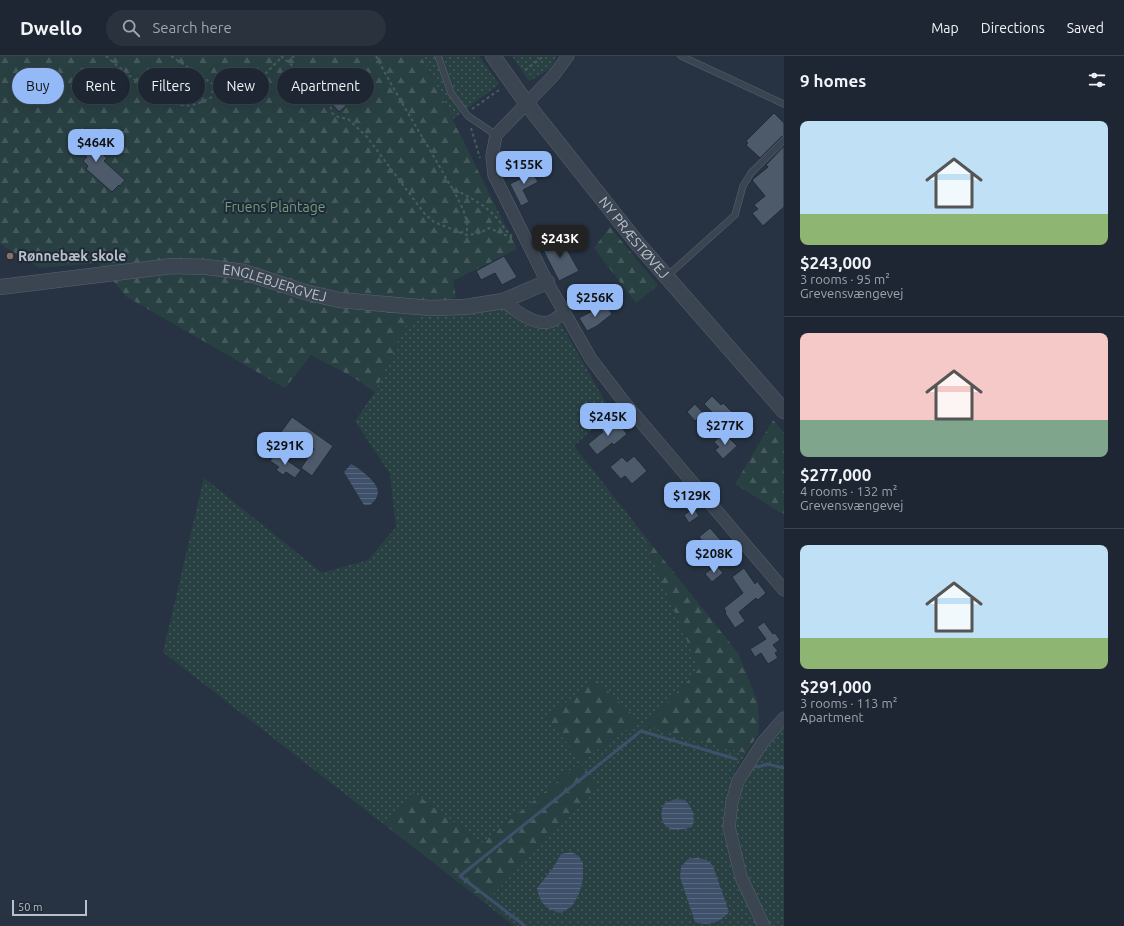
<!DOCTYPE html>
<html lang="en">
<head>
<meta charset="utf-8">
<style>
	:root { --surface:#1d2632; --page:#2a323e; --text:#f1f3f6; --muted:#a0a5ac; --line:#3b434d; --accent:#93baf6 }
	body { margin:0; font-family:Ubuntu,sans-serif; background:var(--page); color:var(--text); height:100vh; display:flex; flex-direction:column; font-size:15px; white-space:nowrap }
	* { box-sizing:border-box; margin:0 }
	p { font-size:13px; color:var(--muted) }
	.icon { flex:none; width:22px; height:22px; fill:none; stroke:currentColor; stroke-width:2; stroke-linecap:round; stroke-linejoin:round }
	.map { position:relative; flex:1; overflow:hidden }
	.side { display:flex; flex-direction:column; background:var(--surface); width:340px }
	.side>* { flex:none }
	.guide { position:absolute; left:12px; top:12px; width:380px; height:36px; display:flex; gap:8px }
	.scale { position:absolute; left:12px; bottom:10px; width:75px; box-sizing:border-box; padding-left:4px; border:2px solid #b8c0cb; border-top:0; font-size:11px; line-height:14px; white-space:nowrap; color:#b8c0cb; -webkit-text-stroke:3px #202a37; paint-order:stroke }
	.price { position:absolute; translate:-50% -34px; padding:0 9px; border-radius:8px; background:var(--accent); color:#111; font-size:13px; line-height:26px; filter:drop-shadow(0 1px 2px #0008) }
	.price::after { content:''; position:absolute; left:50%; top:24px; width:12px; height:9px; margin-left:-6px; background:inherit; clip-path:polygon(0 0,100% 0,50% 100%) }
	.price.selected { background:#222; color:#fff }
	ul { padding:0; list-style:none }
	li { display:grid; align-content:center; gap:8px; height:212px; padding:0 16px }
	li+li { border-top:1px solid var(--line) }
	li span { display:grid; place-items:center; height:124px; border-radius:8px; color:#555 }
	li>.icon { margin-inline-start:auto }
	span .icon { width:72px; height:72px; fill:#fffc; stroke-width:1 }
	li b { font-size:17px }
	h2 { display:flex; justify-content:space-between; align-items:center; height:48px; padding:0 16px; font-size:17px }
	.tag { padding:0 14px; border-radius:18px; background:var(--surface); box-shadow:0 4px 16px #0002,0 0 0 1px var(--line); font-size:14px; line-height:36px }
	.tag.selected { background:var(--accent); color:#111 }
	header { display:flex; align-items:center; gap:24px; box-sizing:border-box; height:56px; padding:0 20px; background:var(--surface); border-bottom:1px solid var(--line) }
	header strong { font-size:19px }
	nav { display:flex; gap:22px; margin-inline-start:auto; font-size:14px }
	.search { width:280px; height:36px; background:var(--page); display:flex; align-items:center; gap:10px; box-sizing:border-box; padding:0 14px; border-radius:22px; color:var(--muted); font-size:15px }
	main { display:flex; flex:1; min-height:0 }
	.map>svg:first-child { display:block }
	.grass { fill:url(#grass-dots) }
	.forest { fill:url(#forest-firs) }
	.water { fill:url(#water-rules) }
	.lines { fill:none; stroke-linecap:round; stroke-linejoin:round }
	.stream { stroke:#3e506a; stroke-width:3 }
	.building { fill:#4d5a6a; stroke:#222c39 }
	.service-casing { stroke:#59636f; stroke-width:7 }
	.minor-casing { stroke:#59636f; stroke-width:13 }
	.tertiary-casing { stroke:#59636f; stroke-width:16 }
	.path { stroke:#475d5f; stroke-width:2; stroke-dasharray:3 3; stroke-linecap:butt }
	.service { stroke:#3b4551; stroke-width:6 }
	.minor { stroke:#3b4551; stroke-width:12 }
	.tertiary { stroke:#3b4551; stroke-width:15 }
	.education-dot { fill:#8d6e63; stroke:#202a37; stroke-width:1.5 }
	.labels { text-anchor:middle; stroke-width:4; stroke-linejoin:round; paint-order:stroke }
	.park-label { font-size:14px; fill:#709c7a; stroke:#202a37 }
	.street-label { font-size:14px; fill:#b8c0cb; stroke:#202a37 }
	.poi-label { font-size:14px; font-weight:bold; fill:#b8c0cb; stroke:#202a37; text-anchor:start }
</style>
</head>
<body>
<header>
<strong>Dwello</strong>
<div class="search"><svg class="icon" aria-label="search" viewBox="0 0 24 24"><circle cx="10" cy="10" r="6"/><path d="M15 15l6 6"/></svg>Search here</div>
<nav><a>Map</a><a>Directions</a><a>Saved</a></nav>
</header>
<main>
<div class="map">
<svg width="784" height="870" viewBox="0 0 784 870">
	<defs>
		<pattern id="grass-dots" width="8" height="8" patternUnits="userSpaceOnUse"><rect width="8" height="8" fill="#294043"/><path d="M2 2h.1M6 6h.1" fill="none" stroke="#465a5d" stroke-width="1.8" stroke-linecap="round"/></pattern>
		<pattern id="forest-firs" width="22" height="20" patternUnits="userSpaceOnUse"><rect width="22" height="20" fill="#294043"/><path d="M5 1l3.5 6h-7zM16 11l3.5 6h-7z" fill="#465a5d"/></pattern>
		<pattern id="water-rules" width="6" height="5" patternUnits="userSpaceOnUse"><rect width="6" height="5" fill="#3e506a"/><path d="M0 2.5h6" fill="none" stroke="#58677e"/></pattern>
	</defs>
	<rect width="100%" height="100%" fill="#273342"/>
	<path class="grass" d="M421,0h58l20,28 -46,35z
		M512,0h45l-7,13 -21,12z
		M501,249l32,19 26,-4 52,92 -37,34 66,84 59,139 -54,57 101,27 -14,24 -7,46 33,103h-244l-29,-23 112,-117 -18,-23 -97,80 -69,-51 -28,33 -222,-173 41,-174 118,95 46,-13 28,-33 -6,-53 -35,-53 20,-29 30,-66 22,-12z
		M784,670v200h-15l-23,-50 -13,-50 10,-43 21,-34z"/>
	<path class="forest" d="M0,0h421l96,193 -64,32 3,16 -51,29 -30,66 -22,-15 -42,-22 -26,33 -158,-91 -29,-34 -58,5 -40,-24z
		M610,171l48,58 -22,18 -42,-55z
		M773,364l11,13v82l-49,-31z
		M640,474l98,123 20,50 1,30 -13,20 -101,-27 54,-57z
		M595,623l44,42 -57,40 -34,-41 2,-5z
		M580,707l17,23 -112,117 -100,-78 28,-33 69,51z"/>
	<path class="water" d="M351,408c5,2 9,6 13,9 12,10 21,20 6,32h-6l-20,-33z
		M675,743l10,1c8,9 11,16 7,27 -5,1 -12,3 -17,3 -14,-1 -16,-16 -11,-26z
		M571,796l8,4 4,8v15l-4,15 -7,12 -11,7c-15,-4 -21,-9 -24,-25l16,-20 8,-14z
		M697,802l10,2 6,6 16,46c-9,11 -21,14 -34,10l-15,-45 1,-10 7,-8z"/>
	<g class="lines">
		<path class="stream" d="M752,709l6,2 9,-3 17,4
			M525,870l-65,-50 181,-145 95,28"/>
	</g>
	<path class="building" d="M342,36l7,7 -5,5 2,2 -7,6 -7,-8 1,-1 -1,-1z
		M774,57l10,10v13l-3,1 -21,21 -14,-13 2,-2 -2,-2z
		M73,75l16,13 1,-1 17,15 -3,3 21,19 -5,6 -1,-1 -7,7 -26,-23 2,-3 -5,-5 4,-4 -21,-16z
		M784,90v61l-21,19 -11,-13 6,-4 -4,-4 11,-9 -13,-16 16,-13 -2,-2z
		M529,110l9,16 -15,8 6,12 -8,4 -11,-22 12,-6 -4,-6z
		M560,181l19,34 -20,10 -19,-37 10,-4 1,2z
		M504,200l13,21 -15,8 -7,-12 -14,7 -5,-9z
		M602,250l2,2 3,-2 5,8 -15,12 -10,5 -8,-13z
		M712,340l9,9 2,-2 13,13 -10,10 -22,-22z
		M695,348l8,9 -8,8 -8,-9z
		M292,361l41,29 -21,30 -11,-8 13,-19 -19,-13 -13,18 -11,-8z
		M615,363l12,15 -13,11 -2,-2 -15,12 -9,-11 15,-12 -2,-2z
		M724,377l13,13 -14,13 -8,-9 4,-3 -5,-5z
		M276,397l25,17 -6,8 -9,-6 -3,3 -7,-5 3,-3 -9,-6z
		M634,400l13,15 -15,13 -7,-8 -4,3 -11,-12 12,-10 5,5z
		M694,452l5,8 -10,7 -5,-8z
		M710,472l15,17 -13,7 -13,-15z
		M716,509l7,8 -11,9 -7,-8z
		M744,512l11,16 2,-3 9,12 -8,7 -2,-2 -17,14 6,9 -10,7 -10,-15 1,-1 -2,-4 19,-15 -11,-16z
		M764,566l9,12 2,-1 5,7 -7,5 5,6 -3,2 3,5 -10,6 -7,-11 -6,4 -5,-8 16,-10 -9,-12z"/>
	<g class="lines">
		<g class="service-casing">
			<path id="service" d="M438,0l13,37 17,23 28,19
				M681,0l103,48
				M666,221l69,-62 8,-29 8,-13 33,-33"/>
		</g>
		<g class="minor-casing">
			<path id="minor" d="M568,0l-14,19 -58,60 -4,21 2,19 53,107 44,77 33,43 160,188
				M503,245c11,8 31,25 46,21 5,-1 10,-6 14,-9
				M764,870l-23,-49 -12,-50 3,-25 6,-21 25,-39 21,-24"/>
		</g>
		<g class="tertiary-casing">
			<g id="tertiary">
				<path id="s1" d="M493,0l34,48 111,140 146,167"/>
				<path id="s2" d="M0,231l172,-21 35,1 37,5 61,20 34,8 91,8 35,-1 38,-6 44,-19"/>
			</g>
		</g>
		<path class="path" d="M106,0c17,15 63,55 86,49 11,-2 21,-9 31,-14
			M171,0l48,32 16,8 7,-1 10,-8 30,-30
			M281,0l42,36 6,8 3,13 6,4 10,2 19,18 57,76 10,9 33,13 13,-2 9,-5 23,10
			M376,0c23,44 50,86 74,129l2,3c15,8 30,15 42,27 7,7 10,15 18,21
			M288,6l6,-6
			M525,14l19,-14
			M472,53l27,-19
			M471,72l9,30
			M453,133c6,13 15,26 14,41l-5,2"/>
		<use href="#service" class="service"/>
		<use href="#minor" class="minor"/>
		<use href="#tertiary" class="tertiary"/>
	</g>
	<circle class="education-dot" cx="10" cy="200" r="4"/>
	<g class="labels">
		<g class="park-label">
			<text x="275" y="156">Fruens Plantage</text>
		</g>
		<g class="street-label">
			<text dy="5" stroke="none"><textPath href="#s1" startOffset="230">NY PRÆSTØVEJ</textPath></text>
			<text dy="5" stroke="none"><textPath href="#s2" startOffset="278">ENGLEBJERGVEJ</textPath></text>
		</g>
		<g class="poi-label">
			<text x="18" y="205">Rønnebæk skole</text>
		</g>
	</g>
</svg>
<div class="scale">50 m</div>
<b class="price" style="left:96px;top:107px">$464K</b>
<b class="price" style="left:524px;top:129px">$155K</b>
<b class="price selected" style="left:560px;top:203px">$243K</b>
<b class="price" style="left:595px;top:262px">$256K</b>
<b class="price" style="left:608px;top:381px">$245K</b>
<b class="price" style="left:725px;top:390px">$277K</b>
<b class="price" style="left:285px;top:410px">$291K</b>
<b class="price" style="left:692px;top:460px">$129K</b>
<b class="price" style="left:714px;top:518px">$208K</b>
<div class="guide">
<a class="tag selected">Buy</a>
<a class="tag">Rent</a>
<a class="tag">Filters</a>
<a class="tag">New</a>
<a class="tag">Apartment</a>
</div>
</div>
<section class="side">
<h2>9 homes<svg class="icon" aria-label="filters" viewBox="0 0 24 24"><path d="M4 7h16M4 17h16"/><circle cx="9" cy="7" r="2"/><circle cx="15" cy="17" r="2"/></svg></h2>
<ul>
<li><span style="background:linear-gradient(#bfe0f5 75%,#8fb573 0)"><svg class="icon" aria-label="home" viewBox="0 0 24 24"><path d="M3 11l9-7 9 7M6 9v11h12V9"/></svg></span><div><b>$243,000</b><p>3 rooms · 95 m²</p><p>Grevensvængevej</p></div></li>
<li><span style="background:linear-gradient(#f6c9c9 70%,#7fa58c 0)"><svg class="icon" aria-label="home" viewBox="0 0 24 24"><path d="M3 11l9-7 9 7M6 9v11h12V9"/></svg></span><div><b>$277,000</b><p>4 rooms · 132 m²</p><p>Grevensvængevej</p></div></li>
<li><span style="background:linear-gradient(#bfe0f5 75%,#8fb573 0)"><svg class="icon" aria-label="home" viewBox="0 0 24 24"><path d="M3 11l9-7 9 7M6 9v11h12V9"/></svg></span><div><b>$291,000</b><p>3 rooms · 113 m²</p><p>Apartment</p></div></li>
</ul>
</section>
</main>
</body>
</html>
